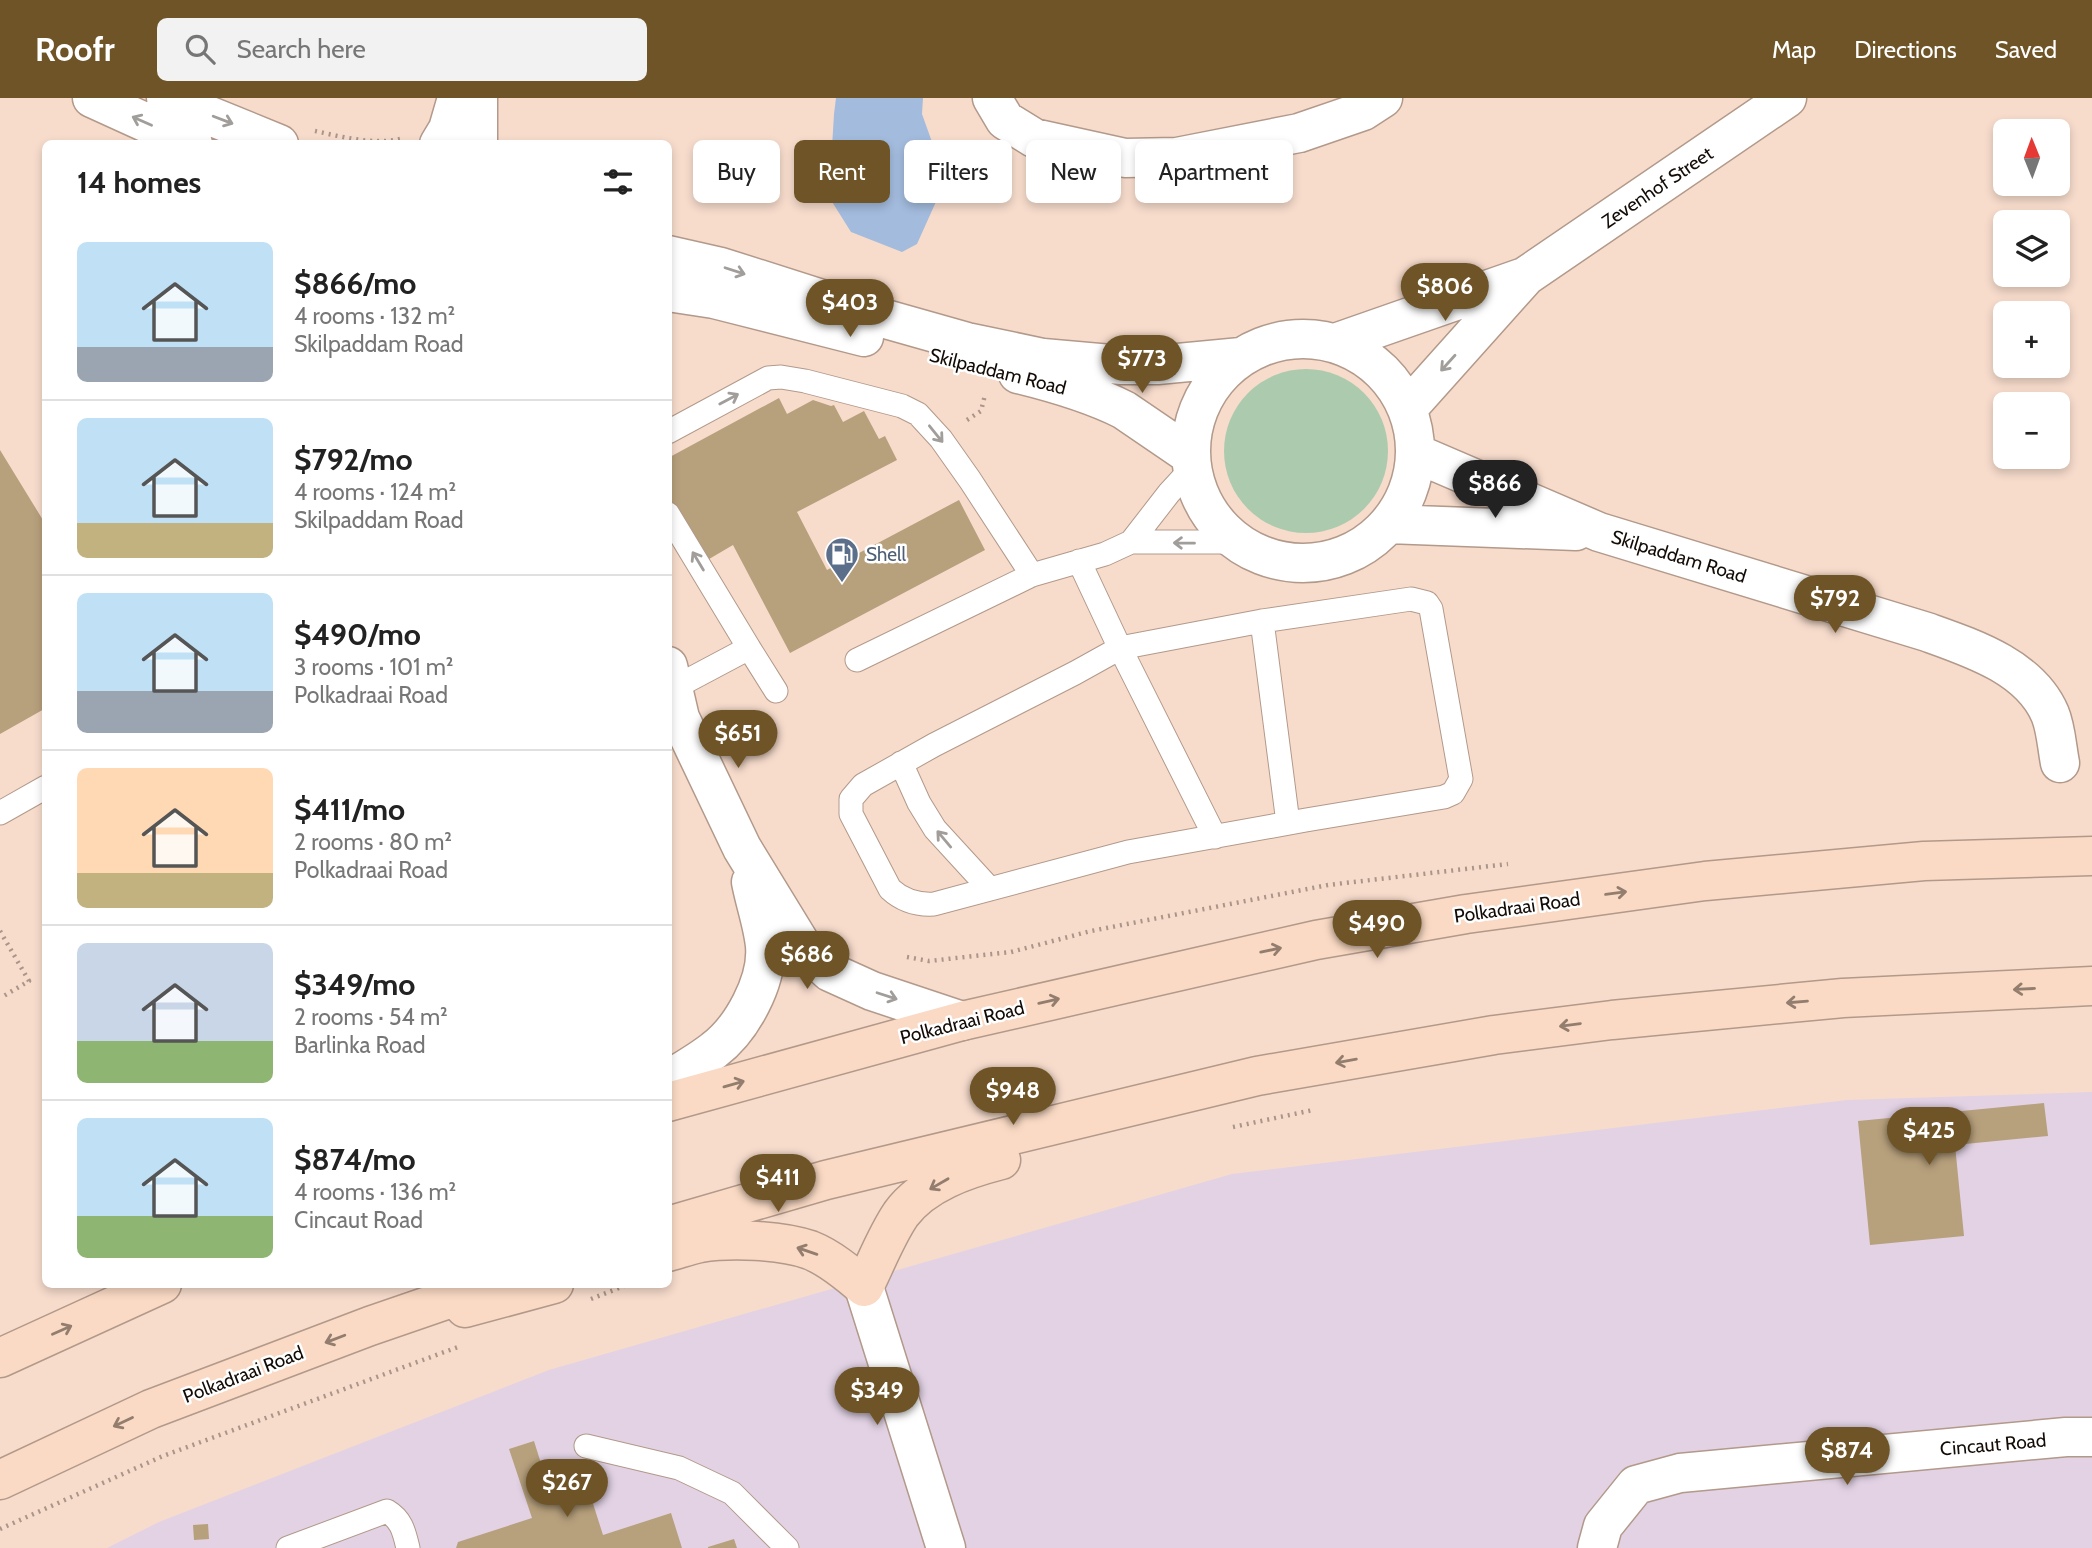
<!DOCTYPE html>
<html lang="en">
<head>
<meta charset="utf-8">
<style>
	:root { --surface:#fff; --page:#f2f2f2; --text:#222; --muted:#767676; --line:#e0e0e0; --accent:#6e5426 }
	body { margin:0; font-family:Cabin,sans-serif; background:var(--page); color:var(--text); height:100vh; display:flex; flex-direction:column; font-size:26px; white-space:nowrap }
	* { box-sizing:border-box; margin:0 }
	p { font-size:23px; color:var(--muted) }
	.icon { flex:none; width:38px; height:38px; fill:none; stroke:currentColor; stroke-width:2; stroke-linecap:round; stroke-linejoin:round }
	.map { position:relative; flex:1; overflow:hidden }
	.panel { position:absolute; left:42px; top:42px; width:630px; height:1148px; display:flex; flex-direction:column; background:var(--surface); border-radius:10px; box-shadow:0 4px 10px #0003 }
	.panel>* { flex:none }
	.guide { position:absolute; left:693px; top:42px; width:665px; height:63px; display:flex; gap:14px }
	.needle { width:46px; rotate:359deg }
	.fabs { position:absolute; left:1993px; top:21px; display:grid; gap:14px }
	.fabs a { display:grid; place-items:center; width:77px; height:77px; border-radius:10px; background:var(--surface); box-shadow:0 4px 10px #0003; font-size:35px }
	.price { position:absolute; translate:-50% -60px; padding:0 16px; border-radius:24px; background:var(--accent); color:#fff; font-size:23px; line-height:46px; filter:drop-shadow(0 2px 4px #0008) }
	.price::after { content:''; position:absolute; left:50%; top:42px; width:21px; height:16px; margin-left:-10px; background:inherit; clip-path:polygon(0 0,100% 0,50% 100%) }
	.price.selected { background:#222; color:#fff }
	ul { padding:0; list-style:none }
	li { display:flex; align-items:center; gap:21px; height:175px; padding:0 35px }
	li+li { border-top:2px solid var(--line) }
	li span { display:grid; place-items:center; flex:none; width:196px; height:140px; border-radius:10px; color:#555 }
	li>.icon { margin-inline-start:auto }
	span .icon { width:84px; height:84px; fill:#fffc; stroke-width:1 }
	li b { font-size:30px }
	h2 { display:flex; justify-content:space-between; align-items:center; height:84px; padding:0 35px; font-size:30px }
	.chip { padding:0 24px; border-radius:10px; background:var(--surface); box-shadow:0 4px 10px #0003; font-size:24px; line-height:63px }
	.chip.selected { background:var(--accent); color:#fff }
	header { display:flex; align-items:center; gap:42px; box-sizing:border-box; height:98px; padding:0 35px; background:var(--accent); color:#fff }
	header strong { font-size:33px }
	nav { display:flex; gap:38px; margin-inline-start:auto; font-size:24px }
	.search { width:490px; height:63px; background:var(--page); display:flex; align-items:center; gap:18px; box-sizing:border-box; padding:0 24px; border-radius:10px; color:var(--muted); font-size:26px }
	.map>svg:first-child { display:block }
	.industrial { fill:#e2d2e4 }
	.green { fill:#accbae }
	.water { fill:#a3bbdd }
	.building { fill:#b7a07c }
	.lines { fill:none; stroke-linecap:round; stroke-linejoin:round }
	.service-casing { stroke:#b2998a; stroke-width:25 }
	.minor-casing { stroke:#b2998a; stroke-width:41 }
	.secondary-casing { stroke:#b2998a; stroke-width:41 }
	.path { stroke:#aa9589; stroke-width:4.5; stroke-dasharray:2 5; stroke-linecap:butt }
	.service { stroke:#fff; stroke-width:23 }
	.minor { stroke:#fff; stroke-width:38 }
	.secondary { stroke:#fadac4; stroke-width:38 }
	.oneway { stroke:#a19d9b }
	.oneway2 { stroke:#927d6e }
	.labels { text-anchor:middle; stroke-width:5; stroke-linejoin:round; paint-order:stroke }
	.street-label { font-size:19px; fill:#130b06; stroke:#fff }
	.service-label { font-size:19px; fill:#4e5e75; stroke:#fff; text-anchor:start }
</style>
</head>
<body>
<header>
<strong>Roofr</strong>
<div class="search"><svg class="icon" aria-label="search" viewBox="0 0 24 24"><circle cx="10" cy="10" r="6"/><path d="M15 15l6 6"/></svg>Search here</div>
<nav><a>Map</a><a>Directions</a><a>Saved</a></nav>
</header>
<div class="map">
<svg width="2092" height="1450" viewBox="0 0 2092 1450">
	<rect width="100%" height="100%" fill="#f7dccc"/>
	<path class="industrial" d="M2092,994v456h-1985l52,-26 390,-152 683,-196 615,-74z"/>
	<path class="green" d="M1224 353a82 82 0 1 1 164 0a82 82 0 1 1-164 0Z"/>
	<path class="water" d="M836,0h87l-1,16 15,42 2,39 -22,49 -15,8 -51,-20 -22,-35 5,-83z"/>
	<path class="building" d="M779,300l8,16 26,-14 18,6 3,-1 9,17 21,-11 15,28 6,-3 12,24 -100,52 30,58 132,-70 26,50 -195,103 -57,-108 -29,17 -36,-61v-43z
		M0,352l46,75v183l-46,26z
		M2044,1005l4,33 -93,9 9,91 -94,9 -12,-124z
		M534,1343l19,61 36,-11 14,44 68,-22 11,35h-226l2,-6 74,-24 -23,-69z
		M208,1426l1,15 -15,1 -1,-15z
		M734,1441l3,9h-29v-1z"/>
	<g class="lines">
		<g class="service-casing">
			<path id="service" d="M668,334l100,-54 13,-1 24,4 97,25 16,8 23,25 29,41 62,95
				M668,416l81,134
				M1131,444l38,-49 23,-25
				M1079,463l38,81 98,195
				M1411,501l16,4 4,6 30,170 -8,14 -9,4 -138,23 -178,32 -194,52c-17,1 -31,-3 -44,-15l-39,-75v-15l12,-14 71,-40 141,-72 45,-25 142,-27z
				M1262,523l26,202
				M857,562l175,-85 73,-21 26,-12h106
				M668,593l81,-43 27,43
				M901,665l18,40 16,26 55,60
				M0,715l46,-26
				M586,1348l93,22 53,25 55,55
				M288,1450l99,-37c15,9 17,21 21,37"/>
		</g>
		<g class="minor-casing">
			<path id="minor" d="M92,0l101,46
				M166,0l113,46
				M992,0l13,22 29,18 91,20 52,-1 122,-24 64,-22 20,-13
				M439,46l9,-15 9,-31
				M478,46v-46
				M668,157l53,12 154,49 92,26 76,16 79,7h35l84,-8
				M668,194l46,7 150,38
				M1191 353a112 112 0 1 1 224 0a112 112 0 1 1-224 0Z
				M1335,245l186,-65
				M1018,276c37,9 72,19 106,36l66,45
				M1407,311l119,-133 261,-178
				M1415,355l184,79 328,100c45,16 103,35 123,82 6,14 7,34 10,49
				M1388,426l188,7
				M668,568l12,52
				M668,605l12,15 62,130 60,98 28,26 42,19 90,30
				M668,982c16,-10 32,-19 46,-30 28,-21 54,-69 51,-104 -2,-21 -10,-43 -14,-64
				M864,1189l82,261
				M1597,1450l6,-22 33,-41 44,-12 386,-36h26"/>
		</g>
		<g class="secondary-casing">
			<path id="secondary" d="M668,1004l294,-81 354,-81 150,-26 239,-33 219,-20 168,-5
				M668,1128l158,-46 431,-104 237,-41 118,-15 231,-22 249,-12
				M668,1154c11,-3 22,-7 32,-9 31,-5 81,-3 110,7 20,8 38,23 54,37 12,-24 22,-51 37,-73 23,-31 65,-45 100,-54
				M465,1210l89,-24
				M0,1260l162,-74
				M0,1382l151,-71 219,-83 122,-42"/>
		</g>
		<path class="path" d="M315,33c28,6 57,14 85,8
			M967,322l14,-9 4,-16
			M0,833l29,50 -27,16
			M907,859l22,4 82,-9 80,-21 237,-46 180,-21
			M1233,1029l80,-17
			M591,1201l38,-15
			M0,1431l163,-73 295,-109"/>
		<use href="#service" class="service"/>
		<use href="#minor" class="minor"/>
		<use href="#secondary" class="secondary"/>
	</g>
	<defs><path id="oneway-shaft" d="M-6 0H5M1.5-3L5.5 0L1.5 3" fill="none" stroke-width="1.6" stroke-linecap="round" stroke-linejoin="round" transform="scale(1.75)"/></defs>
	<g class="oneway">
		<use href="#oneway-shaft" transform="translate(223 22) rotate(21)"/>
		<use href="#oneway-shaft" transform="translate(142 23) rotate(-156)"/>
		<use href="#oneway-shaft" transform="translate(735 173) rotate(18)"/>
		<use href="#oneway-shaft" transform="translate(1448 265) rotate(132)"/>
		<use href="#oneway-shaft" transform="translate(729 301) rotate(-28)"/>
		<use href="#oneway-shaft" transform="translate(936 336) rotate(51)"/>
		<use href="#oneway-shaft" transform="translate(1184 445) rotate(-179)"/>
		<use href="#oneway-shaft" transform="translate(698 463) rotate(-121)"/>
		<use href="#oneway-shaft" transform="translate(944 741) rotate(-130)"/>
		<use href="#oneway-shaft" transform="translate(887 898) rotate(18)"/>
	</g>
	<g class="oneway2">
		<use href="#oneway-shaft" transform="translate(1616 795) rotate(-8)"/>
		<use href="#oneway-shaft" transform="translate(1271 852) rotate(-12)"/>
		<use href="#oneway-shaft" transform="translate(2024 891) rotate(177)"/>
		<use href="#oneway-shaft" transform="translate(1049 903) rotate(-13)"/>
		<use href="#oneway-shaft" transform="translate(1797 904) rotate(175)"/>
		<use href="#oneway-shaft" transform="translate(1570 927) rotate(172)"/>
		<use href="#oneway-shaft" transform="translate(1346 963) rotate(170)"/>
		<use href="#oneway-shaft" transform="translate(734 986) rotate(-16)"/>
		<use href="#oneway-shaft" transform="translate(939 1086) rotate(150)"/>
		<use href="#oneway-shaft" transform="translate(807 1153) rotate(-161)"/>
		<use href="#oneway-shaft" transform="translate(62 1232) rotate(-24)"/>
		<use href="#oneway-shaft" transform="translate(335 1241) rotate(159)"/>
		<use href="#oneway-shaft" transform="translate(123 1324) rotate(155)"/>
	</g>
	<defs>
		<g id="fuel-pin" transform="scale(1.75)"><path d="M0 17L-7.5 6A9.5 9.5 0 1 1 7.5 6Z" fill="#5c6f8a" stroke="#fff"/><path d="M-5.5-6h7V0h2V4h1.3V-2.5L3-4.5l.8-.8L6-3V5H2.5V1h-1V6h-7ZM-4.2-4.7v3.2H.2V-4.7Z" fill="#fff"/></g>
	</defs>
	<g fill-rule="evenodd">
		<use href="#fuel-pin" x="842" y="456"/>
	</g>
	<g class="labels">
		<g class="street-label">
			<text transform="translate(1657 89) rotate(-34)" y="7">Zevenhof Street</text>
			<text transform="translate(998 273) rotate(14)" y="7">Skilpaddam Road</text>
			<text transform="translate(1679 458) rotate(17)" y="7">Skilpaddam Road</text>
			<text transform="translate(1517 809) rotate(-8)" y="7">Polkadraai Road</text>
			<text transform="translate(962 924) rotate(-14)" y="7">Polkadraai Road</text>
			<text transform="translate(243 1276) rotate(-21)" y="7">Polkadraai Road</text>
			<text transform="translate(1993 1346) rotate(-5)" y="7">Cincaut Road</text>
		</g>
		<g class="service-label">
			<text x="866" y="463">Shell</text>
		</g>
	</g>
</svg>
<div class="fabs">
<a><svg class="needle" viewBox="-14 -14 28 28"><path d="M0-13l5 13h-10z" fill="#e53935"/><path d="M0 13l5-13h-10z" fill="#767676"/></svg></a>
<a><svg class="icon" aria-label="layers" viewBox="0 0 24 24"><path d="M12 4l9 5-9 5-9-5zM3 14l9 5 9-5"/></svg></a>
<a>+</a>
<a>−</a>
</div>
<b class="price" style="left:1445px;top:225px">$806</b>
<b class="price" style="left:850px;top:241px">$403</b>
<b class="price" style="left:1142px;top:297px">$773</b>
<b class="price selected" style="left:1495px;top:422px">$866</b>
<b class="price" style="left:1835px;top:537px">$792</b>
<b class="price" style="left:738px;top:672px">$651</b>
<b class="price" style="left:1377px;top:862px">$490</b>
<b class="price" style="left:807px;top:893px">$686</b>
<b class="price" style="left:1013px;top:1029px">$948</b>
<b class="price" style="left:1929px;top:1069px">$425</b>
<b class="price" style="left:778px;top:1116px">$411</b>
<b class="price" style="left:877px;top:1329px">$349</b>
<b class="price" style="left:1847px;top:1389px">$874</b>
<b class="price" style="left:567px;top:1421px">$267</b>
<div class="guide">
<a class="chip">Buy</a>
<a class="chip selected">Rent</a>
<a class="chip">Filters</a>
<a class="chip">New</a>
<a class="chip">Apartment</a>
</div>
<section class="panel">
<h2>14 homes<svg class="icon" aria-label="filters" viewBox="0 0 24 24"><path d="M4 7h16M4 17h16"/><circle cx="9" cy="7" r="2"/><circle cx="15" cy="17" r="2"/></svg></h2>
<ul>
<li><span style="background:linear-gradient(#bfe0f5 75%,#9aa5b1 0)"><svg class="icon" aria-label="home" viewBox="0 0 24 24"><path d="M3 11l9-7 9 7M6 9v11h12V9"/></svg></span><div><b>$866/mo</b><p>4 rooms · 132 m²</p><p>Skilpaddam Road</p></div></li>
<li><span style="background:linear-gradient(#bfe0f5 75%,#c2b280 0)"><svg class="icon" aria-label="home" viewBox="0 0 24 24"><path d="M3 11l9-7 9 7M6 9v11h12V9"/></svg></span><div><b>$792/mo</b><p>4 rooms · 124 m²</p><p>Skilpaddam Road</p></div></li>
<li><span style="background:linear-gradient(#bfe0f5 70%,#9aa5b1 0)"><svg class="icon" aria-label="home" viewBox="0 0 24 24"><path d="M3 11l9-7 9 7M6 9v11h12V9"/></svg></span><div><b>$490/mo</b><p>3 rooms · 101 m²</p><p>Polkadraai Road</p></div></li>
<li><span style="background:linear-gradient(#ffd9b3 75%,#c2b280 0)"><svg class="icon" aria-label="home" viewBox="0 0 24 24"><path d="M3 11l9-7 9 7M6 9v11h12V9"/></svg></span><div><b>$411/mo</b><p>2 rooms · 80 m²</p><p>Polkadraai Road</p></div></li>
<li><span style="background:linear-gradient(#c9d6e8 70%,#8fb573 0)"><svg class="icon" aria-label="home" viewBox="0 0 24 24"><path d="M3 11l9-7 9 7M6 9v11h12V9"/></svg></span><div><b>$349/mo</b><p>2 rooms · 54 m²</p><p>Barlinka Road</p></div></li>
<li><span style="background:linear-gradient(#bfe0f5 70%,#8fb573 0)"><svg class="icon" aria-label="home" viewBox="0 0 24 24"><path d="M3 11l9-7 9 7M6 9v11h12V9"/></svg></span><div><b>$874/mo</b><p>4 rooms · 136 m²</p><p>Cincaut Road</p></div></li>
</ul>
</section>
</div>
</body>
</html>
